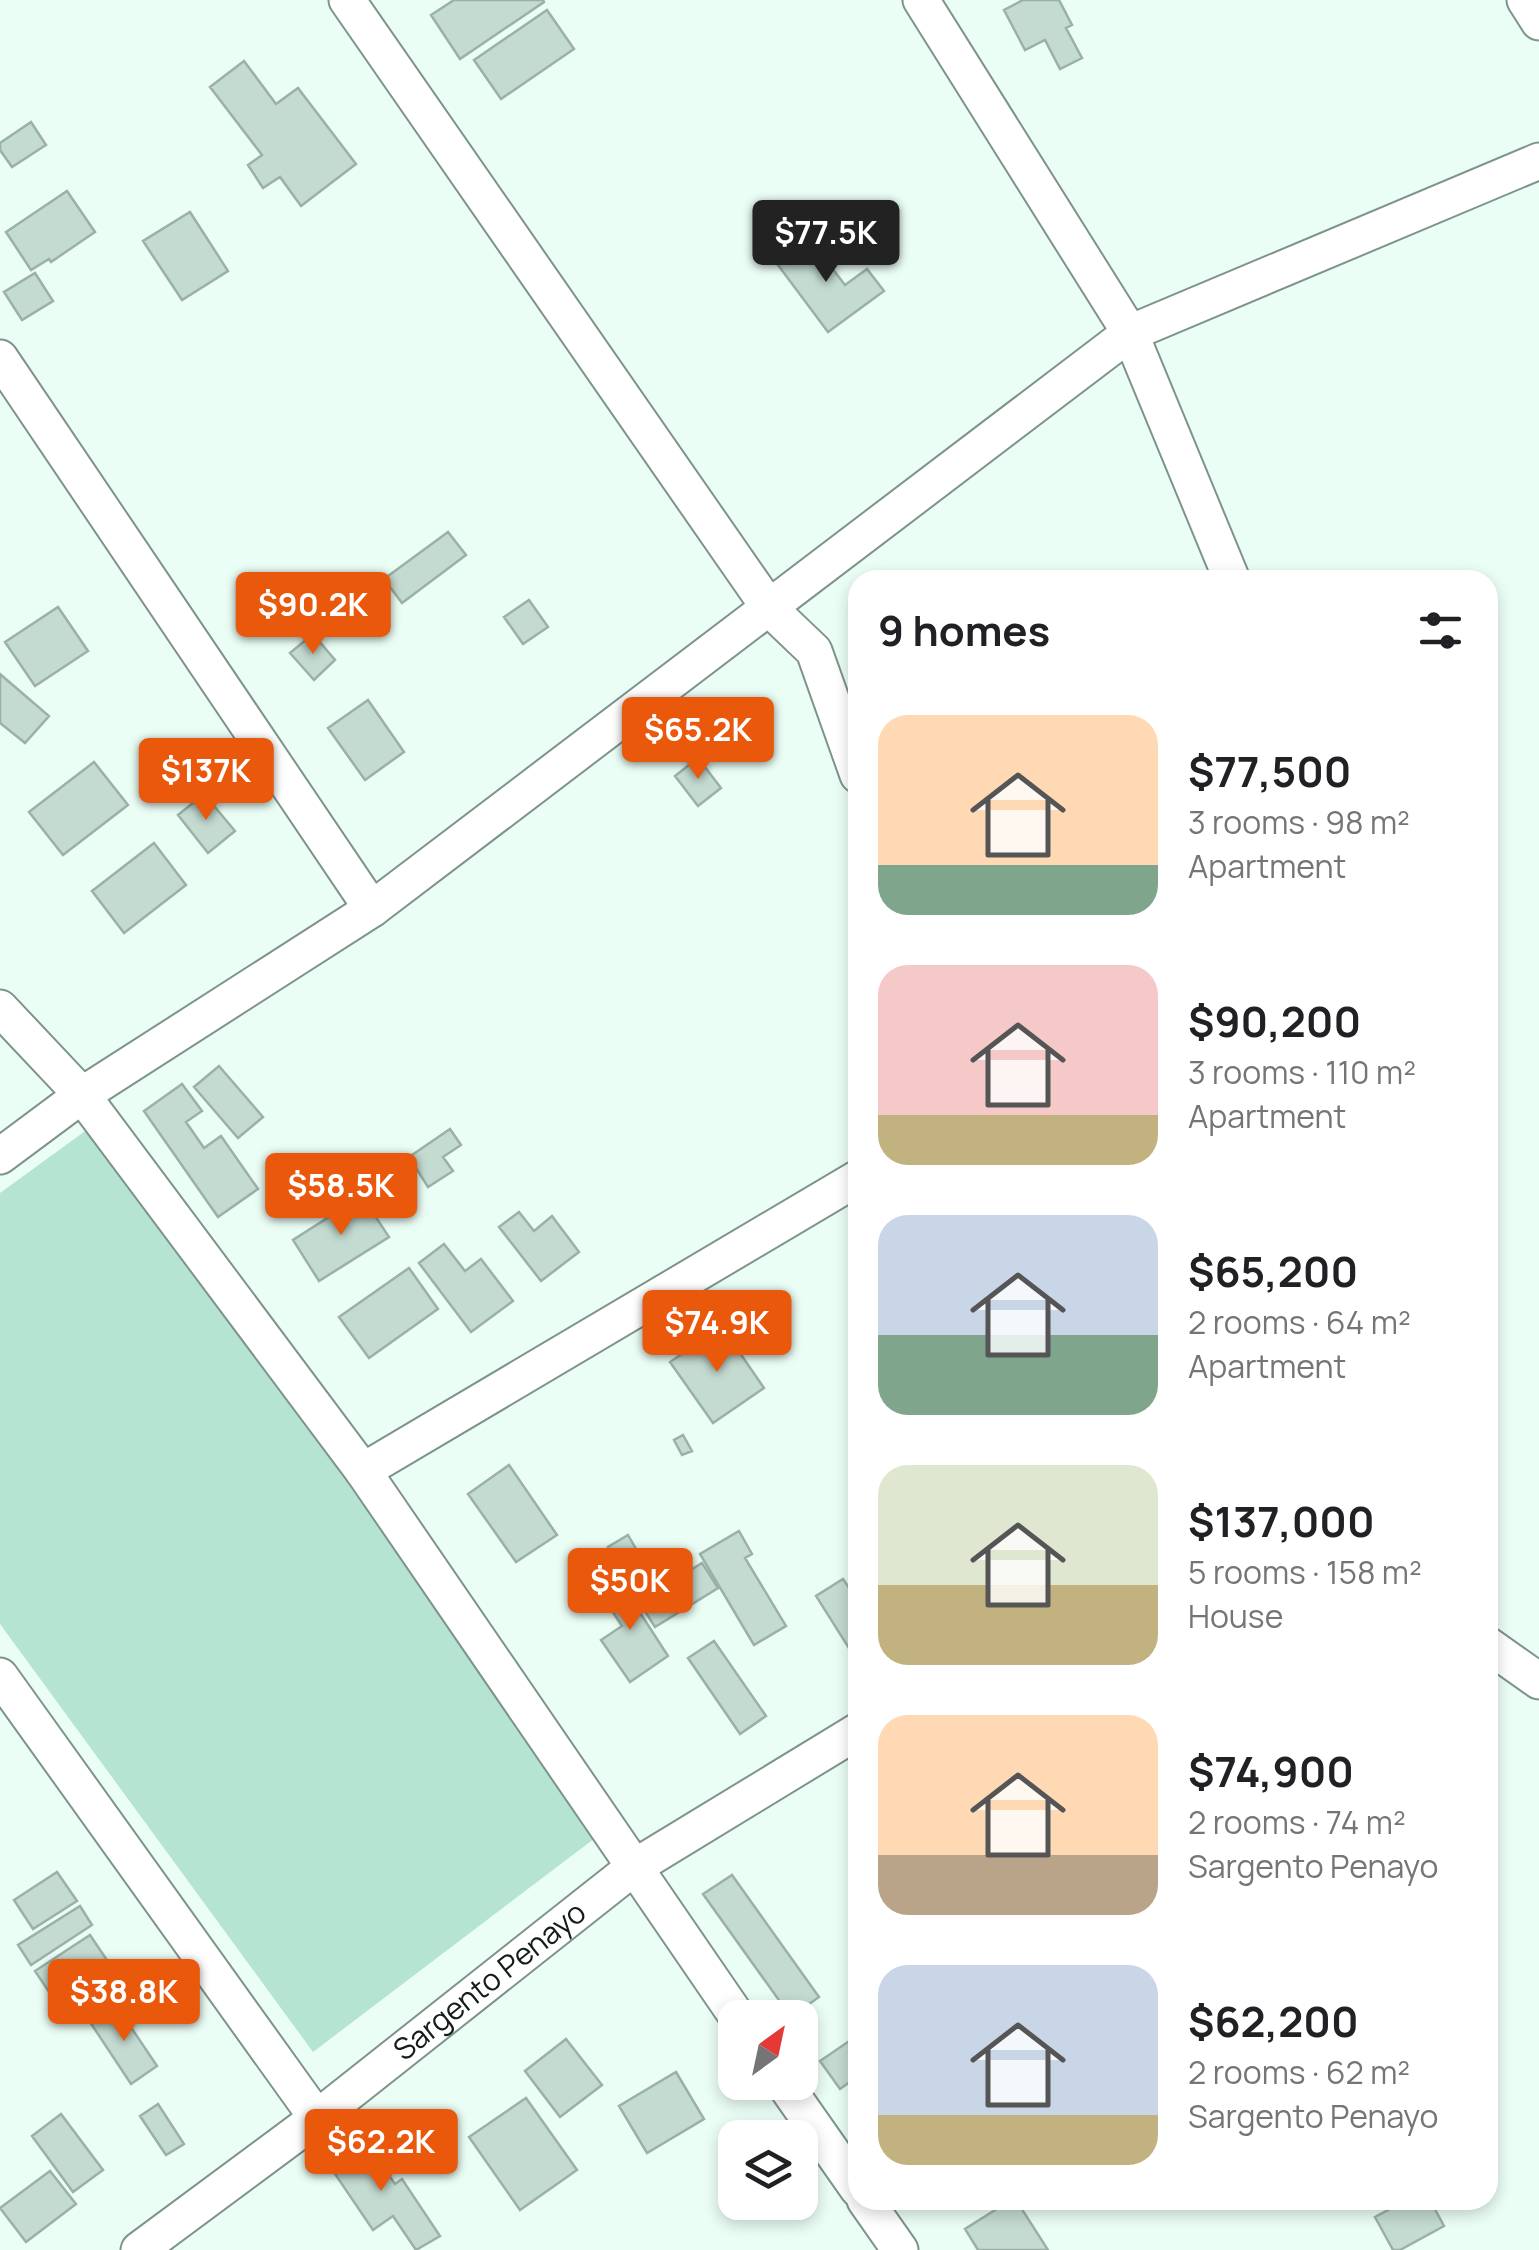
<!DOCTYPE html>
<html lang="en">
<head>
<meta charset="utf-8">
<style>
	:root { --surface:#fff; --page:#f2f2f2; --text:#202124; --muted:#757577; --accent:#ea580c }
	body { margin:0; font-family:Manrope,sans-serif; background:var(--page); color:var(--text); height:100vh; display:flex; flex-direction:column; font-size:38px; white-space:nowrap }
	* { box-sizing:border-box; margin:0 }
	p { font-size:32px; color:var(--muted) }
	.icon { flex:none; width:55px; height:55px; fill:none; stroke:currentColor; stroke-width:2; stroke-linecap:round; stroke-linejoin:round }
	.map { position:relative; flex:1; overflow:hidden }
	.drawer { position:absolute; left:848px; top:570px; width:650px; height:1640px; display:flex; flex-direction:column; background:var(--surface); border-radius:30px; box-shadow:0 5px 15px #0003 }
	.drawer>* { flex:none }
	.needle { width:65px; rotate:33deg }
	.tools { position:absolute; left:718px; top:2000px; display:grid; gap:20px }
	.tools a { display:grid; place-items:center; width:100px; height:100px; border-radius:20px; background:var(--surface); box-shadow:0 5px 15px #0003; font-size:50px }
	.price { position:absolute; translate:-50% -85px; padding:0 22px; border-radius:10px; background:var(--accent); color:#fff; font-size:32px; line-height:65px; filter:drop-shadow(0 2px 5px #0008) }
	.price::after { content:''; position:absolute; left:50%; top:60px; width:30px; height:22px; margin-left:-15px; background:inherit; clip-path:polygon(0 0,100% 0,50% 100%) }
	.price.active { background:#222; color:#fff }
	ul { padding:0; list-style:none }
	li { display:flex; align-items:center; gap:30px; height:250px; padding:0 30px }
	li span { display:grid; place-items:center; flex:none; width:280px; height:200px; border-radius:30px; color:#555 }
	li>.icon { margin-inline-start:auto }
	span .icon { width:120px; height:120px; fill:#fffc; stroke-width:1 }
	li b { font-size:42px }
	h2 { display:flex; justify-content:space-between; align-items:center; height:120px; padding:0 30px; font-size:42px }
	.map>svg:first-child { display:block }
	.green { fill:#b5e4d2 }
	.building { fill:#c4dbd1; stroke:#9bb1a8; stroke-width:2.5 }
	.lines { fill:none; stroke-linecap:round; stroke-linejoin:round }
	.minor-casing { stroke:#7e948b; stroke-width:39 }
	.minor { stroke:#fff; stroke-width:35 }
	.labels { text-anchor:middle; stroke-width:9; stroke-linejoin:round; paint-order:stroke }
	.street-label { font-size:30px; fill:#141c19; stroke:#fff }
</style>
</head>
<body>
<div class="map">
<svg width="1539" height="2250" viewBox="0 0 1539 2250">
	<rect width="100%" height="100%" fill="#ebfef6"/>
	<path class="green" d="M99,1121l508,708 -294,223 -313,-428v-431z"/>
	<path class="building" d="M454,0h89l1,2 -84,57 -29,-44z
		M1023,0h36l13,25 -6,3 16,30 -22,11 -15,-29 -20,10 -21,-40z
		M547,10l27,39 -73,50 -27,-39z
		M244,61l32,43 22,-16 58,76 -55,42 -21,-29 -17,11 -15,-23 14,-10 -52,-68z
		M31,122l15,23 -34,22 -12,-17v-7z
		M67,191l28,41 -44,30 -2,-3 -18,11 -25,-38z
		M190,212l38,59 -46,29 -39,-59z
		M808,237l37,48 22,-16 17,22 -56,41 -53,-71z
		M35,273l18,28 -31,19 -18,-28z
		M448,532l18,23 -64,48 -18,-24z
		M529,600l19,27 -25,17 -19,-27z
		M58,607l30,44 -53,35 -30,-44z
		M313,634l22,26 -21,20 -24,-27z
		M0,674l49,42 -24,27 -25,-20z
		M368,700l36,52 -39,28 -37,-52z
		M698,758l23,30 -23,18 -23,-30z
		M94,762l34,43 -65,50 -34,-43z
		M204,794l31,37 -27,22 -30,-38z
		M154,843l32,42 -62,48 -32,-42z
		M219,1066l44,51 -25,21 -44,-51z
		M182,1084l20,27 -16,11 18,26 17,-12 37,53 -40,28 -74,-106z
		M450,1129l11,16 -18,12 10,14 -25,16 -19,-30z
		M362,1196l27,41 -70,44 -26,-41z
		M519,1212l15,19 18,-15 27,36 -38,29 -42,-54z
		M444,1244l21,27 16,-12 32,42 -42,31 -52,-69z
		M409,1268l29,41 -69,49 -30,-41z
		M722,1327l42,61 -51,35 -43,-61z
		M683,1435l9,16 -10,4 -8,-15z
		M509,1465l48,70 -41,27 -48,-68z
		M739,1531l13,23 -7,4 41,68 -32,19 -54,-91z
		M628,1535l15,26 -19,12 -16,-26z
		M702,1563l16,25 -63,39 -16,-25z
		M615,1574l53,82 -38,26 -29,-42 21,-14 -26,-39z
		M843,1579l15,22v49l-6,3 -36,-57z
		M714,1641l52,75 -26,18 -52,-76z
		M57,1872l20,29 -44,28 -19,-29z
		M732,1875l87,122 -28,20 -88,-123z
		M80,1906l12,19 -61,40 -13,-20z
		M90,1935l31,46 -55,36 -31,-46z
		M116,2005l41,61 -26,18 -41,-62z
		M858,2035v41l-18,13 -20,-28z
		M566,2039l36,46 -42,32 -35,-46z
		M676,2072l28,47 -57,34 -28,-47z
		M526,2098l51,72 -57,40 -51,-73z
		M158,2104l26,40 -18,11 -26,-39z
		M61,2114l42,56 -30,22 -41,-56z
		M355,2138l11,17 6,-4 23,33 7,-5 38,57 -24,14 -23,-34 -20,14 -42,-62 5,-3 -7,-9z
		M50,2171l26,33 -50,38 -26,-34z
		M1011,2200h5l32,50h-70l-13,-21z
		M1407,2200h23l14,26 -44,24h-7l-18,-33z"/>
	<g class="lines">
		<g class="minor-casing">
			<g id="minor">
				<path d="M347,0l423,609 44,42 44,124"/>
				<path d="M921,0l209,333 102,247"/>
				<path d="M1525,0l14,22"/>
				<path d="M0,358l372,551"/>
				<path d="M0,1008l82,87 281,376 375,547"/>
				<path d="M0,1156l82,-61 290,-186 758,-576 409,-172"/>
				<path d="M363,1471l495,-293"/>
				<path d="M1488,1645l51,36"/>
				<path d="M0,1676l317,442"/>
				<path d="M783,2082l75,107"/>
				<path d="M865,2200l35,50"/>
				<path id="s1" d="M139,2250l178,-132 316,-250 225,-137"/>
			</g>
		</g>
		<use href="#minor" class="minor"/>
	</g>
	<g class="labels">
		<g class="street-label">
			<text dy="10" stroke="none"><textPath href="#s1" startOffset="442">Sargento Penayo</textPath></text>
		</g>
	</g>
</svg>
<div class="tools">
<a><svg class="needle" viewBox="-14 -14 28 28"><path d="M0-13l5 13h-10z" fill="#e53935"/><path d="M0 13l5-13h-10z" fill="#757577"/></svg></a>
<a><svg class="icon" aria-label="layers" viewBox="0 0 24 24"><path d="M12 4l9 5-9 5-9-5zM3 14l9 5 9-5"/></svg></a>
</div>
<b class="price active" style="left:826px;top:285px">$77.5K</b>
<b class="price" style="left:313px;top:657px">$90.2K</b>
<b class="price" style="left:698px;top:782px">$65.2K</b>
<b class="price" style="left:206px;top:823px">$137K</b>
<b class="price" style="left:341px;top:1238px">$58.5K</b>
<b class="price" style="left:717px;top:1375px">$74.9K</b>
<b class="price" style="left:630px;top:1633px">$50K</b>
<b class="price" style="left:124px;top:2044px">$38.8K</b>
<b class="price" style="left:381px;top:2194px">$62.2K</b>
<section class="drawer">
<h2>9 homes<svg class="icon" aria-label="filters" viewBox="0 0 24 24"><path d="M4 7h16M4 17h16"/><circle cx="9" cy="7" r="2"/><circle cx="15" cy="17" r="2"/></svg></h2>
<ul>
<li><span style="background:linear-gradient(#ffd9b3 75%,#7fa58c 0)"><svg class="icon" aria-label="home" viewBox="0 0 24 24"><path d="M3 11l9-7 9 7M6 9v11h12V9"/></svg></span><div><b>$77,500</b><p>3 rooms · 98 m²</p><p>Apartment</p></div></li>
<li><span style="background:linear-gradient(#f6c9c9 75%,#c2b280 0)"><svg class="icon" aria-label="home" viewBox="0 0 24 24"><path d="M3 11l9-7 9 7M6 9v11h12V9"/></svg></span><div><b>$90,200</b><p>3 rooms · 110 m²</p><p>Apartment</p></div></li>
<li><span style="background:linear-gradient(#c9d6e8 60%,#7fa58c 0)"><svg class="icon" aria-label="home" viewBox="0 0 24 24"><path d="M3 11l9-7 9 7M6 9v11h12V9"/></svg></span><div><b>$65,200</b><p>2 rooms · 64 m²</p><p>Apartment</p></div></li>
<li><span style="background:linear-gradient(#dfe7d0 60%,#c2b280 0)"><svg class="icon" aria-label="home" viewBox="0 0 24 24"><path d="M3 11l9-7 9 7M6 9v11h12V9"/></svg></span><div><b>$137,000</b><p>5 rooms · 158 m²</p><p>House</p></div></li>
<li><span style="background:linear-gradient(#ffd9b3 70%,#b9a48a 0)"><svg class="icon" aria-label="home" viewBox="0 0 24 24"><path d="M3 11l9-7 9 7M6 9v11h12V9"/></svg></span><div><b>$74,900</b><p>2 rooms · 74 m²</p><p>Sargento Penayo</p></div></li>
<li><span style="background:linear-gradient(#c9d6e8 75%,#c2b280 0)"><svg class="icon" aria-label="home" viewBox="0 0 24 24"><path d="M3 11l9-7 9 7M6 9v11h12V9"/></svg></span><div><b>$62,200</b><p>2 rooms · 62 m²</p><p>Sargento Penayo</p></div></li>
</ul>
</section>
</div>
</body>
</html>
